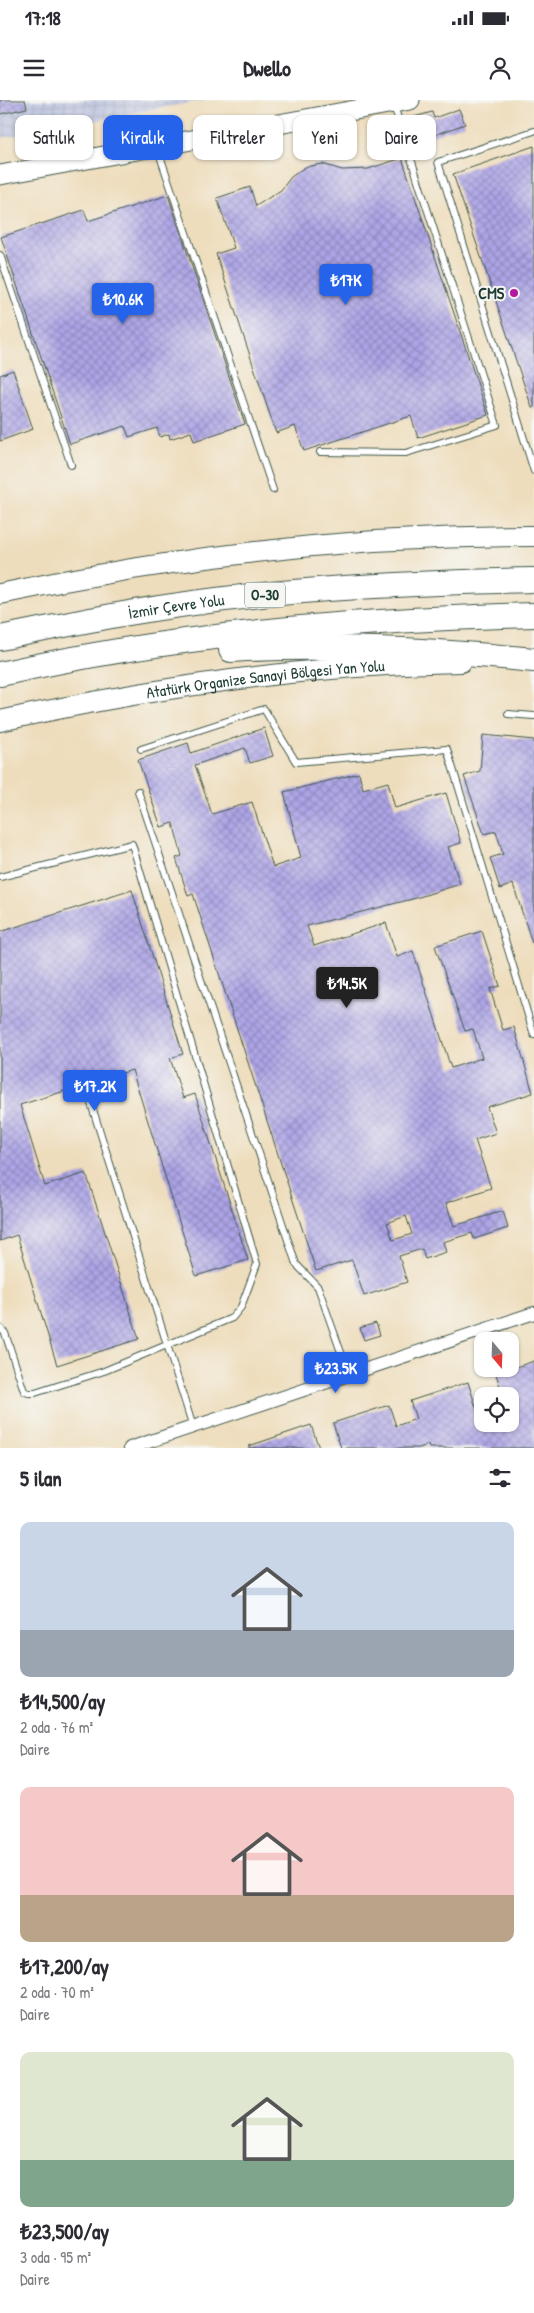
<!DOCTYPE html>
<html lang="tr">
<head>
<meta charset="utf-8">
<style>
	:root { --surface:#fff; --page:#f7f7f7; --text:#2b2b33; --muted:#7c7c81; --accent:#2563eb }
	body { margin:0; font-family:"Patrick Hand",sans-serif; background:var(--page); color:var(--text); height:100vh; display:flex; flex-direction:column; font-size:19px; white-space:nowrap }
	* { box-sizing:border-box; margin:0 }
	p { font-size:16px; color:var(--muted) }
	.icon { flex:none; width:28px; height:28px; fill:none; stroke:currentColor; stroke-width:2; stroke-linecap:round; stroke-linejoin:round }
	.map { position:relative; height:1348px; overflow:hidden }
	.details { display:flex; flex-direction:column; background:var(--surface); flex:1 }
	.details>* { flex:none }
	.hud { position:absolute; left:15px; top:15px; width:505px; height:45px; display:flex; gap:10px }
	.needle { width:32px; rotate:161deg }
	.buttons { position:absolute; left:474px; top:1232px; display:grid; gap:10px }
	.buttons a { display:grid; place-items:center; width:45px; height:45px; border-radius:10px; background:var(--surface); box-shadow:0 1px 4px #0004; font-size:25px }
	.price { position:absolute; translate:-50% -42px; padding:0 11px; border-radius:5px; background:var(--accent); color:#fff; font-size:16px; line-height:32px; filter:drop-shadow(0 1px 2px #0008) }
	.price::after { content:''; position:absolute; left:50%; top:30px; width:15px; height:11px; margin-left:-8px; background:inherit; clip-path:polygon(0 0,100% 0,50% 100%) }
	.price.current { background:#222; color:#fff }
	ul { padding:0; list-style:none }
	li { display:grid; align-content:center; gap:10px; height:265px; padding:0 20px }
	li span { display:grid; place-items:center; height:155px; border-radius:10px; color:#555 }
	li>.icon { margin-inline-start:auto }
	span .icon { width:90px; height:90px; fill:#fffc; stroke-width:1 }
	li b { font-size:21px }
	h2 { display:flex; justify-content:space-between; align-items:center; height:60px; padding:0 20px; font-size:21px }
	.pill { padding:0 18px; border-radius:10px; background:var(--surface); box-shadow:0 1px 4px #0004; font-size:18px; line-height:45px }
	.pill.current { background:var(--accent); color:#fff }
	.status { display:flex; justify-content:space-between; align-items:center; height:35px; padding:0 25px; background:var(--surface); direction:ltr }
	.status svg { height:14px; fill:currentColor }
	header { display:flex; justify-content:space-between; align-items:center; height:65px; padding:0 20px; background:var(--surface); font-size:22px; font-weight:800 }
	.map>svg:first-child { display:block }
	.industrial { fill:url(#industrial-grid) }
	.building { fill:url(#building-cross-hatch); fill-rule:evenodd }
	.lines { fill:none; stroke-linecap:round; stroke-linejoin:round }
	.lane-casing { stroke:#3e5548; stroke-width:8 }
	.street-casing { stroke:#3e5548; stroke-width:14 }
	.secondary-casing { stroke:#3e5548; stroke-width:21 }
	.primary-casing { stroke:#3e5548; stroke-width:22 }
	.highway-casing { stroke:#3e5548; stroke-width:26 }
	.lane { stroke:#fff; stroke-width:6 }
	.street { stroke:#fff; stroke-width:12 }
	.secondary { stroke:#fff; stroke-width:19 }
	.primary { stroke:#fff; stroke-width:20 }
	.highway { stroke:#fff; stroke-width:24 }
	.poi-dot { fill:#b5179e; stroke:#f6f6f2; stroke-width:2 }
	.labels { text-anchor:middle; stroke-width:4; stroke-linejoin:round; paint-order:stroke }
	.shield { fill:#f6f6f2; stroke:#60746d; stroke-width:1 }
	.shield-label { font-size:15px; font-weight:bold; fill:#1f3d34 }
	.poi-label { font-size:16px; font-weight:bold; fill:#1f3d34; stroke:#f6f6f2; text-anchor:end }
	.street-label { font-size:16px; fill:#1f3d34; stroke:#f6f6f2 }
</style>
</head>
<body>
<div class="status"><b>17:18</b><svg viewBox="0 0 49 12"><path d="M0 12V9h3v3zM5 12V6h3v6zM10 12V3h3v9zM15 12V0h3v12zM26 1h20v11H26zM47 4h2v5h-2z"/></svg></div>
<header><svg class="icon" aria-label="menu" viewBox="0 0 24 24"><path d="M4 6h16M4 12h16M4 18h16"/></svg>Dwello<svg class="icon" aria-label="person" viewBox="0 0 24 24"><circle cx="12" cy="8" r="4"/><path d="M4 21q1-7 8-7t8 7"/></svg></header>
<div class="map">
<svg width="534" height="1348" viewBox="0 0 534 1348">
	<defs>
		<pattern id="industrial-grid" width="8" height="8" patternUnits="userSpaceOnUse" patternTransform="scale(1.25)"><rect width="8" height="8" fill="#bcc3de"/><path d="M0 4h8M4 0v8" fill="none" stroke="#a1a8bf"/></pattern>
		<pattern id="building-cross-hatch" width="8" height="8" patternUnits="userSpaceOnUse" patternTransform="scale(1.25)"><rect width="8" height="8" fill="#ada4e7"/><path d="M0 0l8 8M0 8l8-8" fill="none" stroke="#8c87bc"/></pattern>
	</defs>
	<rect width="100%" height="100%" fill="#f6f6f2"/>
	<filter id="ink" filterUnits="userSpaceOnUse"><feTurbulence type="fractalNoise" baseFrequency=".02" numOctaves="2"/><feDisplacementMap in="SourceGraphic" scale="10" xChannelSelector="R" yChannelSelector="G"/><feConvolveMatrix kernelMatrix="1 2 1 2 8 2 1 2 1" color-interpolation-filters="sRGB"/></filter>
	<filter id="wash" filterUnits="userSpaceOnUse"><feTurbulence type="fractalNoise" baseFrequency=".0096" numOctaves="4" result="noise"/><feDisplacementMap in="SourceGraphic" scale="20" xChannelSelector="R" yChannelSelector="G"/><feGaussianBlur stdDeviation="1.12" result="paint"/><feColorMatrix in="noise" values="0 0 0 0 0 0 0 0 0 0 0 0 0 0 0 0 0 1.4 0 .05"/><feComposite in="paint" operator="in"/></filter>
	<g filter="url(#wash)">
		<rect width="100%" height="100%" fill="#eeddbc"/>
		<path class="industrial" d="M0,0h208l-90,15 -26,7 -92,16z"/>
		<g id="blocks">
			<path class="building" d="M0,0h25l2,8 -27,6z
				M459,9l6,15 -44,16 -7,-23 18,-5 2,6z
				M534,46v262h-2l-79,-234z
				M402,58l86,257 -70,23 -7,-22 -107,35 -9,-25 -19,7 -60,-179 18,-6 -17,-50 33,-11 6,19 25,-16 10,-13 14,-10 17,-3 20,6 26,-1z
				M168,95l77,229 -51,17 -3,-9 -21,7 -1,-5 -9,3 -3,-9 -28,9 -4,-11 -55,18 -69,-207 83,-27 4,11z
				M13,270l20,59 -33,12v-66z
				M264,628l9,28 -23,7 -5,-15 -50,17 17,49 40,-12 21,65 28,-9 -17,-66 75,-19 4,16 25,-7 7,26 51,-15 15,50 -13,4 12,37 -44,14 -109,28 7,20 72,-23 11,34 16,-6 38,117 31,-10 -9,-29 -8,2 -30,-85 47,-15 18,55 -10,3 13,41 11,-3 19,66 -46,14 9,26 -21,7 16,48 -45,15 8,23 49,-15 5,17 -34,11 -2,-6 -29,9 3,10 -21,7 -3,-10 -23,7 8,26 -43,14 -12,-36 -36,11 -123,-377 -5,2 -12,-38 6,-2 -9,-33 -12,4 -23,-67 50,-17 3,10zM406,1116l6,18 -19,6 -6,-17z
				M483,635l51,5v203h-2l-19,-59 -13,5 -10,-31 13,-4 -7,-23 -12,3 -20,-58 16,-5z
				M132,790l51,164 -13,4 13,40 12,-4 53,166 -52,16 -64,-206 -112,35 25,81 41,-13 53,166 -82,26 -40,-130 -17,6v-309z
				M376,1223l4,12 -16,5 -4,-12z
				M534,1261v87h-105l-1,-3 -9,3h-78l-8,-25 56,-18 7,21 20,-7 -6,-18 58,-19 15,47 18,-5h9v-28h-7l-7,-22z
				M311,1325l8,23h-70v-2z"/>
		</g>
	</g>
	<g filter="url(#ink)">
		<use href="#blocks" fill-opacity="0" stroke="#3e5548" stroke-width="1"/>
		<g class="lines">
			<g class="lane-casing">
				<path id="lane" d="M534,31l-96,31 96,309
					M157,47l116,343
					M0,155l71,210
					M320,352l86,1 91,-28 -103,-319
					M508,614l26,2
					M141,649l123,-40 32,53 151,-13 87,286
					M138,691l158,473 22,23 31,88
					M0,777l132,-33 125,420 -16,43 -9,11 -128,53 -69,22h-7l-4,-2 -19,-58 -5,-5
					M89,997l104,330"/>
			</g>
			<g class="street-casing">
				<path id="street" d="M130,1348l404,-135"/>
			</g>
			<g class="secondary-casing">
				<path id="secondary" d="M0,75l410,-75"/>
			</g>
			<g class="primary-casing">
				<g id="primary">
					<path d="M0,494c176,-38 354,-58 534,-58"/>
					<path id="s1" d="M0,621c151,-33 307,-56 461,-59"/>
				</g>
			</g>
			<g class="highway-casing">
				<g id="highway">
					<path id="s2" d="M0,538c41,-8 82,-17 123,-24 135,-24 273,-31 411,-34"/>
					<path d="M231,550c101,-6 203,0 303,10"/>
					<path d="M0,574c174,-40 355,-54 534,-59"/>
				</g>
			</g>
			<use href="#lane" class="lane"/>
			<use href="#street" class="street"/>
			<use href="#secondary" class="secondary"/>
			<use href="#primary" class="primary"/>
			<use href="#highway" class="highway"/>
		</g>
	</g>
	<circle class="poi-dot" cx="514" cy="193" r="5"/>
	<g class="labels">
		<rect class="shield" x="245" y="482.5" width="40" height="25" rx="4"/>
		<g class="shield-label">
			<text x="265" y="500">O-30</text>
		</g>
		<g class="poi-label">
			<text x="504" y="199">CMS</text>
		</g>
		<g class="street-label">
			<text dy="6" stroke="none"><textPath href="#s2" startOffset="179">İzmir Çevre Yolu</textPath></text>
			<text dy="6" stroke="none"><textPath href="#s1" startOffset="269">Atatürk Organize Sanayi Bölgesi Yan Yolu</textPath></text>
		</g>
	</g>
</svg>
<div class="buttons">
<a><svg class="needle" viewBox="-14 -14 28 28"><path d="M0-13l5 13h-10z" fill="#e53935"/><path d="M0 13l5-13h-10z" fill="#7c7c81"/></svg></a>
<a><svg class="icon" aria-label="locate" viewBox="0 0 24 24"><circle cx="12" cy="12" r="6"/><path d="M12 2v4M12 18v4M2 12h4M18 12h4"/></svg></a>
</div>
<b class="price" style="left:346px;top:206px">₺17K</b>
<b class="price" style="left:123px;top:225px">₺10.6K</b>
<b class="price current" style="left:347px;top:909px">₺14.5K</b>
<b class="price" style="left:95px;top:1012px">₺17.2K</b>
<b class="price" style="left:336px;top:1294px">₺23.5K</b>
<div class="hud">
<a class="pill">Satılık</a>
<a class="pill current">Kiralık</a>
<a class="pill">Filtreler</a>
<a class="pill">Yeni</a>
<a class="pill">Daire</a>
</div>
</div>
<section class="details">
<h2>5 ilan<svg class="icon" aria-label="filters" viewBox="0 0 24 24"><path d="M4 7h16M4 17h16"/><circle cx="9" cy="7" r="2"/><circle cx="15" cy="17" r="2"/></svg></h2>
<ul>
<li><span style="background:linear-gradient(#c9d6e8 70%,#9aa5b1 0)"><svg class="icon" aria-label="home" viewBox="0 0 24 24"><path d="M3 11l9-7 9 7M6 9v11h12V9"/></svg></span><div><b>₺14,500/ay</b><p>2 oda · 76 m²</p><p>Daire</p></div></li>
<li><span style="background:linear-gradient(#f6c9c9 70%,#b9a48a 0)"><svg class="icon" aria-label="home" viewBox="0 0 24 24"><path d="M3 11l9-7 9 7M6 9v11h12V9"/></svg></span><div><b>₺17,200/ay</b><p>2 oda · 70 m²</p><p>Daire</p></div></li>
<li><span style="background:linear-gradient(#dfe7d0 70%,#7fa58c 0)"><svg class="icon" aria-label="home" viewBox="0 0 24 24"><path d="M3 11l9-7 9 7M6 9v11h12V9"/></svg></span><div><b>₺23,500/ay</b><p>3 oda · 95 m²</p><p>Daire</p></div></li>
</ul>
</section>
</body>
</html>
